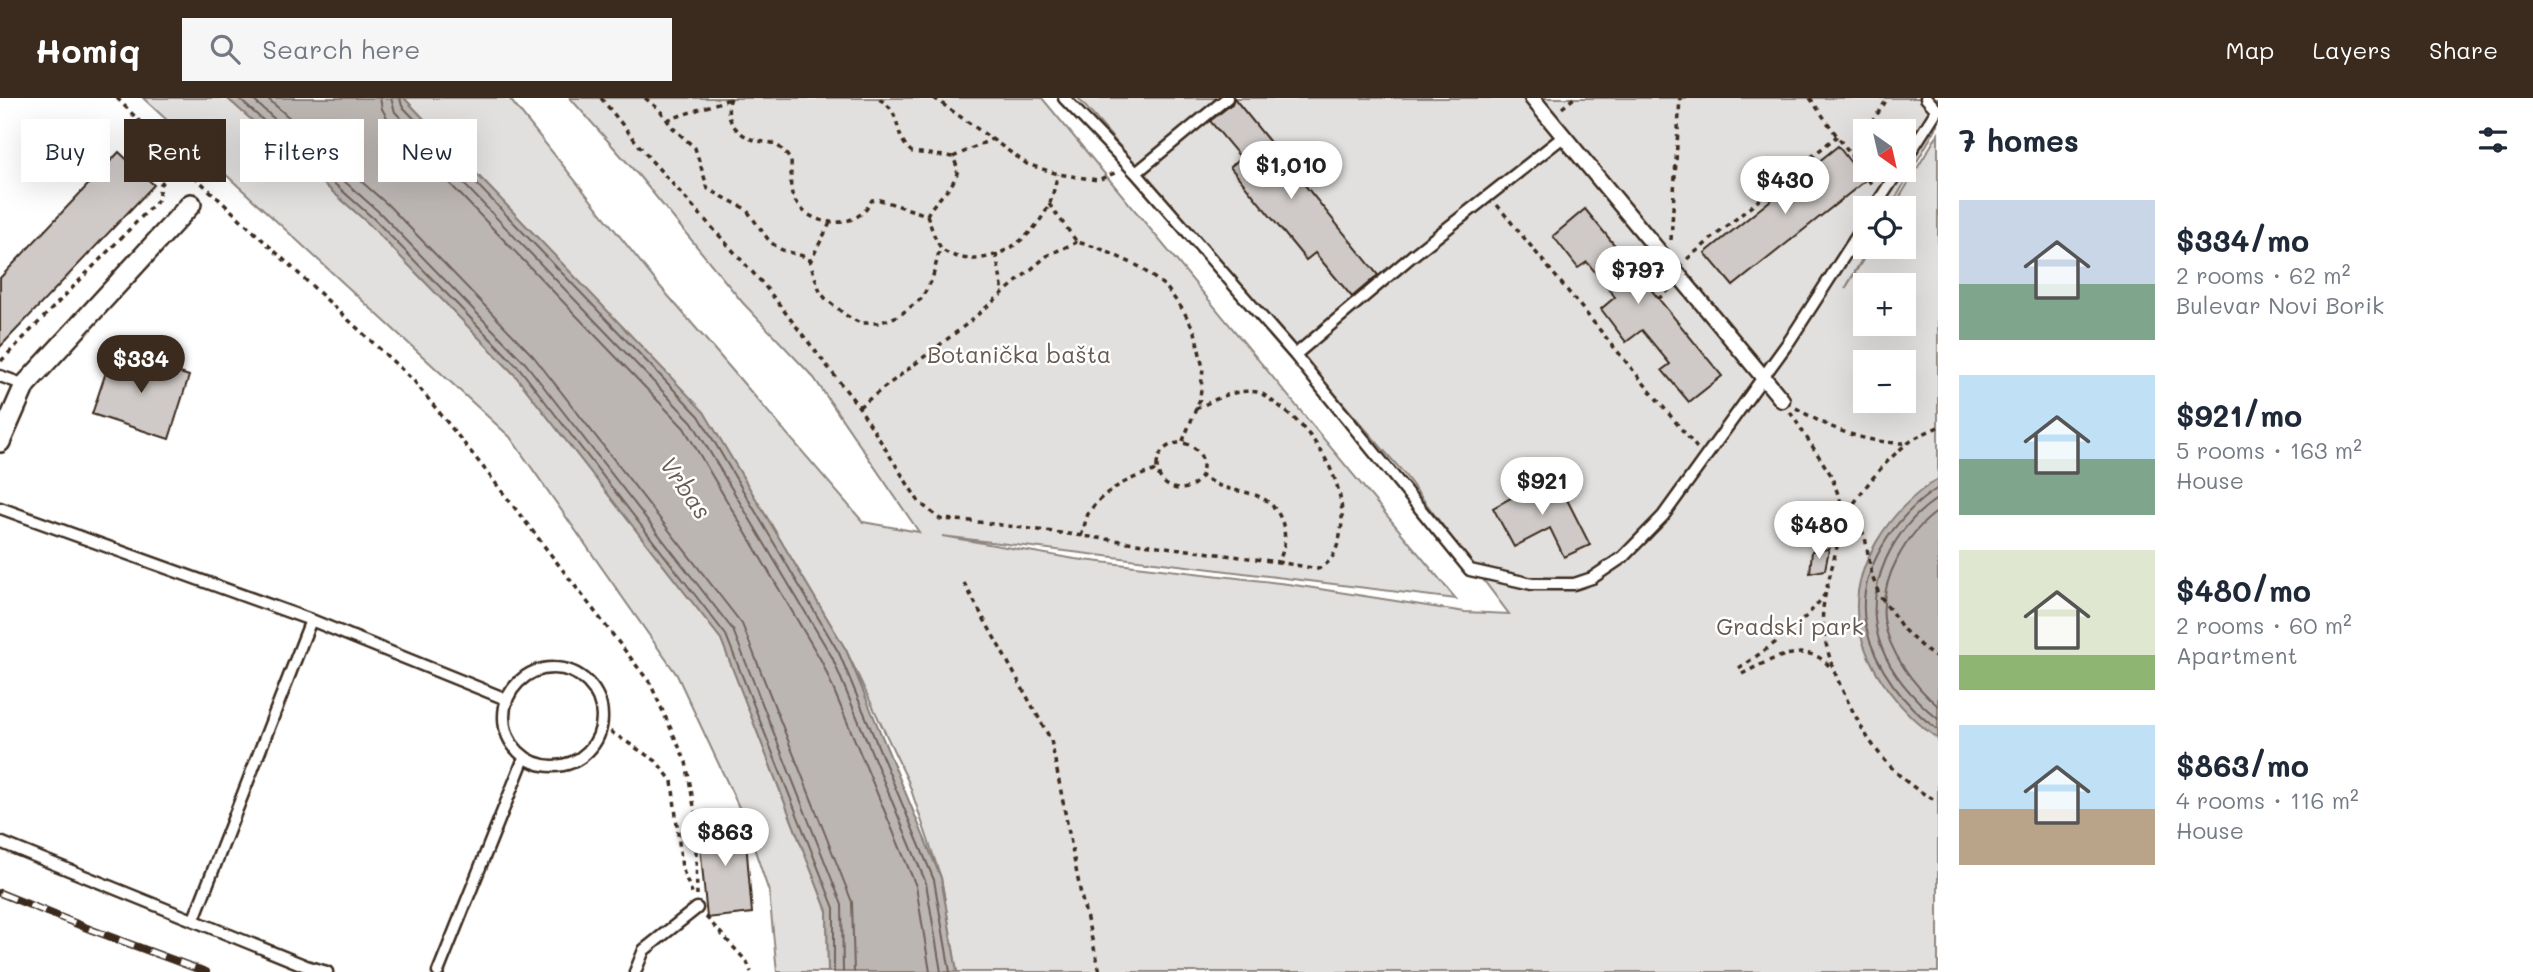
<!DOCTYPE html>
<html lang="en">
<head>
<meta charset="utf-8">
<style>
	:root { --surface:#fff; --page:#f6f6f7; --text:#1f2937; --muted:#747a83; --accent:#3b2a1e }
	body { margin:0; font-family:Mali,sans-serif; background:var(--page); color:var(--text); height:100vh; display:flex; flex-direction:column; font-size:26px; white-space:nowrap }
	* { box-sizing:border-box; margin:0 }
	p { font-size:23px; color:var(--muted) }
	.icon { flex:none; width:38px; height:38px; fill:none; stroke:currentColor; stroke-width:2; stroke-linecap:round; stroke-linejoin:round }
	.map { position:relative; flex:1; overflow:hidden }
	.panel { display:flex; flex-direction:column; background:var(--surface); width:595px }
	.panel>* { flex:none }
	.guide { position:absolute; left:21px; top:21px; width:665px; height:63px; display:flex; gap:14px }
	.needle { width:46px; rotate:146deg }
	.buttons { position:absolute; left:1853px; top:21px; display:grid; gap:14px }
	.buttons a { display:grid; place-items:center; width:63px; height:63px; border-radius:0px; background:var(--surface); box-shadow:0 7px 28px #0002; font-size:35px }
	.price { position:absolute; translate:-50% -60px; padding:0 16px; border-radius:24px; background:#fff; color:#222; font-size:23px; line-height:46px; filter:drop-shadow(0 2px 4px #0008) }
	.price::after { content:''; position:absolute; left:50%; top:42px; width:21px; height:16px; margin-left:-10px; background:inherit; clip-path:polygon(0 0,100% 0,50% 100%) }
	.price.selected { background:var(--accent); color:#fff }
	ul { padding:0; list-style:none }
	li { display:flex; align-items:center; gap:21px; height:175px; padding:0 21px }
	li span { display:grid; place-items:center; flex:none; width:196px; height:140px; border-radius:0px; color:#555 }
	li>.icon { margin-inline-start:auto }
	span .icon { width:84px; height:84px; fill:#fffc; stroke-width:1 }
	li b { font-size:30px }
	h2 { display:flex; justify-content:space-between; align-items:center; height:84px; padding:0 21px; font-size:30px }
	.pill { padding:0 24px; border-radius:0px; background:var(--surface); box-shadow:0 7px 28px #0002; font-size:24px; line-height:63px }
	.pill.selected { background:var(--accent); color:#fff }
	header { display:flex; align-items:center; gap:42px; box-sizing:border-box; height:98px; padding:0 35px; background:var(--accent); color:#fff }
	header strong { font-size:33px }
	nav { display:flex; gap:38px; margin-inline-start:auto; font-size:24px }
	.search { width:490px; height:63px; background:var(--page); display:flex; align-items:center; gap:18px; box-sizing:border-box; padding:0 24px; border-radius:0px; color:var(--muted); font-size:26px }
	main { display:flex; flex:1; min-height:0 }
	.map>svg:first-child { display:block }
	.green { fill:#e2e0de; stroke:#8e857e; stroke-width:2; fill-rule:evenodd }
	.water { fill:#bcb6b3; stroke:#887e77; stroke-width:2 }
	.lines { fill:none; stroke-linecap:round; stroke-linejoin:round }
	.shore { stroke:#6f625a; stroke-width:2 }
	.building { fill:#cfcac7; stroke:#3b2a1e; stroke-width:2 }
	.service-casing { stroke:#3b2a1e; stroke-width:15 }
	.pedestrian-casing { stroke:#3b2a1e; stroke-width:19 }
	.minor-casing { stroke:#3b2a1e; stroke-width:24 }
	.path { stroke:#3b2a1e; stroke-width:3.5; stroke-dasharray:5 5; stroke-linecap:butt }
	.service { stroke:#fff; stroke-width:10 }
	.pedestrian { stroke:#fff; stroke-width:14 }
	.minor { stroke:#fff; stroke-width:19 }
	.rail-casing { stroke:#3b2a1e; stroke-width:8 }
	.rail { stroke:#fff; stroke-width:5; stroke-dasharray:16; stroke-linecap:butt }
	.labels { text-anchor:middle; stroke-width:5; stroke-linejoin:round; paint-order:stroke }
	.park-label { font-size:23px; fill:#65584e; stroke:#fff }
	.water-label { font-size:24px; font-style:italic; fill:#685b52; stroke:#fff }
</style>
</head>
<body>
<header>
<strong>Homiq</strong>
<div class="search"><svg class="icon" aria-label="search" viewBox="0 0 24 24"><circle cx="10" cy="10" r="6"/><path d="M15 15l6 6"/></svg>Search here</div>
<nav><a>Map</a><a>Layers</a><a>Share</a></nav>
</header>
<main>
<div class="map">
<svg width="1938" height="874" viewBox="0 0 1938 874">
	<rect width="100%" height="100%" fill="#fff"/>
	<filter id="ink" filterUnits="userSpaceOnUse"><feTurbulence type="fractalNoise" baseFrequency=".0143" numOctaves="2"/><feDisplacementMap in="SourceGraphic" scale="14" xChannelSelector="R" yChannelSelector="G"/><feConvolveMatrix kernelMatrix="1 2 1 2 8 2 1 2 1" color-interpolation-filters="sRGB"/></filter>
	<g filter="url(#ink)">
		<path class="green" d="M143,0h84l142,126 145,150 207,265 106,272 1,61h-51l-8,-80 -25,-74 -67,-143 -167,-238z
			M404,0h105l149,186 205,238 56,10 -105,-154 -71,-75 -104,-127 -69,-78h472l414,501 -514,-63 133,23 213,25 177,28 44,2 -108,-144 -323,-372h860v27l-48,83h-24v39h3l-24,42 26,-42h33v-39h-11l45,-74v838h-981l-16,-94 -33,-97 -62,-131 -142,-238zM1866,33h38v39h-38zM1866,187h38v39h-38zM1866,264h38v39h-38z"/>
		<path class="water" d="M227,0h177l300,314 142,238 95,228 16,94h-129l-1,-61 -106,-272 -207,-265 -145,-150z
			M1938,381v260c-36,-26 -70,-67 -79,-112 -12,-57 32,-120 79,-148z"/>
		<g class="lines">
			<path class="shore" d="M238,0l136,121 146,150 206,266 108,273v64
				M251,0l129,115 146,151 207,266 109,275 1,67
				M267,0l121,107 146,152 208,267 110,278 2,70
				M380,0l2,11 6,10 296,309 138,234 94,224 14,86
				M391,0l4,14 297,310 140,235 94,226 15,89
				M400,0l2,8 297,310 140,237 95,227 16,92
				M1938,390c-43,27 -84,86 -72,139 9,41 39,79 72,103
				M1938,400c-24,16 -40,35 -52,61 -29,66 0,117 52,160
				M1938,413c-32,23 -58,67 -54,108 4,32 30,67 54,87"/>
		</g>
		<path class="building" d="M1234,0l144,177 -26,22 -37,-44 -9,7 -76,-93 11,-9 -31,-37 22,-17z
			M1838,48l27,35 -132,105 -28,-33z
			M119,54l35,33 -154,162v-69z
			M1585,111l137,167 -33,26 -27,-32 8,-6 -28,-34 -16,12 -25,-33 14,-12 -28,-35 -9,6 -25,-32z
			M113,253l76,25 -20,63 -77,-25z
			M1554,376l36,71 -26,12 -14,-29 -36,19 -21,-39z
			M1829,451l-4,21 -15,3 2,-22z
			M744,720l8,95 -45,5 -9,-95z"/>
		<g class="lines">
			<g class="service-casing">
				<path id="service" d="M1064,0l72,75 159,182 175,215 62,14h42l18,-6 31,-21 40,-41 127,-176 76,-118
					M1904,64l33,-52 -11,-12
					M1136,75l91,-75
					M1874,110l25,-38
					M1295,257l117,-99 151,-119
					M0,278l25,9
					M0,410l311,112 195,79
					M504 619a49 49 0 1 1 98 0a49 49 0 1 1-98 0Z
					M0,744l306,124 21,6
					M194,821l117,-299
					M438,874l86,-214
					M635,874l9,-22 53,-42"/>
			</g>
			<g class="pedestrian-casing">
				<path id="pedestrian" d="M1532,0l250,302"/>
			</g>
			<g class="minor-casing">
				<path id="minor" d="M0,344l25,-57 166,-181"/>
			</g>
			<path class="path" d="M117,0l62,64 235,219 73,91 163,211 36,79 9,50 2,83
				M601,0l49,61 114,126 95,122 60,95 21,17 31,2 307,41
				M645,0l15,12 12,17 23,21 13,41 38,20 24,33 12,8 21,6 7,5
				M731,0c-9,21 6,37 26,43 6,1 13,1 18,3 7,4 12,11 16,17 1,13 -3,26 3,38 13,24 47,31 68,14 5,-3 7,-9 10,-13l5,-1 50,16c9,-18 27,-25 31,-46l-5,-12 -41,-5c-21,-17 -7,-40 -35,-54
				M934,0l93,66 31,10 40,6 19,-8
				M1810,0l62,87
				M1562,10l12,-10
				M667,22l63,-21
				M1866,33l22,-33
				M1851,58l15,-23
				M953,59l39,-18
				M1049,106l28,38 22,6 39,18 28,21 17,23 12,22 8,36 -3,31 -18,44
				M1497,107l200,243
				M927,117c4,11 8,27 16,35 6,6 21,9 30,9 33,-1 62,-25 76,-54 4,-9 6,-21 9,-31
				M830,125l-20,39 10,30 6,7 21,17 13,7h19l21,-8 21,-16 11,-19 8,-32
				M1671,142l9,-142
				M996,156l7,38
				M1687,161l150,-123
				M1658,201l12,-10
				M1,263l157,-161 2,-15 19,-23
				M859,309l104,-80 85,-72 29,-13
				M1796,310c34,21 71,36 111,35
				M1196,311c18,-9 39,-21 61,-17 6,1 12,7 18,11 41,28 78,86 64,137 -4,14 -7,22 -21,29l-40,-7c13,-22 7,-55 -20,-66 -10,-4 -22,-5 -32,-8 -9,-2 -17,-8 -25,-12
				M1790,314l41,63 15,41 14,11 5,10 7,39 7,18 25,36 20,19 14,10
				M1938,329c-8,4 -17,7 -24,12 -24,15 -53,51 -67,76 -5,9 -13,44 -16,56 -4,17 -10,35 -8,53 3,34 18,65 34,95 17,33 46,67 81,82
				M1157 368a23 23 0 1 1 46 0a23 23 0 1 1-46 0Z
				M1797,432l49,-14
				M1081,438c3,-7 4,-15 7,-22 14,-24 44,-37 69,-44
				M964,485l87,157 30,155 19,77
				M1739,570c31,-21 64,-43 86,-74
				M1742,576c27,-14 68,-37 90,-4
				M602,628l54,35 16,20 10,87 11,28
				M706,819l41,45 4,10"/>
			<use href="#service" class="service"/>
			<use href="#pedestrian" class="pedestrian"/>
			<use href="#minor" class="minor"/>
			<g class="rail-casing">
				<path id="rail" d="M0,795l92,37 114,42"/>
			</g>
			<use href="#rail" class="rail"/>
		</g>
	</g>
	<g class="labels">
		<g class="park-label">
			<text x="1019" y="265">Botanička bašta</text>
			<text x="1790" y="537">Gradski park</text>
		</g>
		<g class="water-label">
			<text transform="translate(685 390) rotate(55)" y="8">Vrbas</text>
		</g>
	</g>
</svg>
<div class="buttons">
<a><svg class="needle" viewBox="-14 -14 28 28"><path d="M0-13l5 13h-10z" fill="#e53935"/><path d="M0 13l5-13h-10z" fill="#747a83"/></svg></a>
<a><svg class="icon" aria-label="locate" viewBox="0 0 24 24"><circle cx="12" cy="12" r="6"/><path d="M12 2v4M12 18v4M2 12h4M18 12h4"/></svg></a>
<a>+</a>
<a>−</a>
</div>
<b class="price" style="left:1291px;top:103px">$1,010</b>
<b class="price" style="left:1785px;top:118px">$430</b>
<b class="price" style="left:1638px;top:208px">$797</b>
<b class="price selected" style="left:141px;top:297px">$334</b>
<b class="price" style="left:1542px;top:419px">$921</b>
<b class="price" style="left:1819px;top:463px">$480</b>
<b class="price" style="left:725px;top:770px">$863</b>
<div class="guide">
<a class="pill">Buy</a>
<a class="pill selected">Rent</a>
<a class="pill">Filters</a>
<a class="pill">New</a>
</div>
</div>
<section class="panel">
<h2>7 homes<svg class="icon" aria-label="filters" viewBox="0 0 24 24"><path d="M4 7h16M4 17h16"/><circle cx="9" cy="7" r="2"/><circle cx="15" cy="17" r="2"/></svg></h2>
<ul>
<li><span style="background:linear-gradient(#c9d6e8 60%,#7fa58c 0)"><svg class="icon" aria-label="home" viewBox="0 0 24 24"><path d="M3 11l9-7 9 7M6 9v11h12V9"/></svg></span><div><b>$334/mo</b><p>2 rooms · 62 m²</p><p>Bulevar Novi Borik</p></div></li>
<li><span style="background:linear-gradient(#bfe0f5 60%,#7fa58c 0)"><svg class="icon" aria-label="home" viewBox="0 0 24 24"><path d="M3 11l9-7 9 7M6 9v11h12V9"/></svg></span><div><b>$921/mo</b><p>5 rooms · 163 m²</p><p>House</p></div></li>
<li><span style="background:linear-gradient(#dfe7d0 75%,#8fb573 0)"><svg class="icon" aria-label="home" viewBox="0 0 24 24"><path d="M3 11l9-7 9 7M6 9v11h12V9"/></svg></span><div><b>$480/mo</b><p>2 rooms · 60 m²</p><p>Apartment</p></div></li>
<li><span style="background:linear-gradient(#bfe0f5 60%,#b9a48a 0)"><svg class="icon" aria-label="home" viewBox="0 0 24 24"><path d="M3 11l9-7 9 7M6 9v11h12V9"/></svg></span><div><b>$863/mo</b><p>4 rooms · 116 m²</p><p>House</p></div></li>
</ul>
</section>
</main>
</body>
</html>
